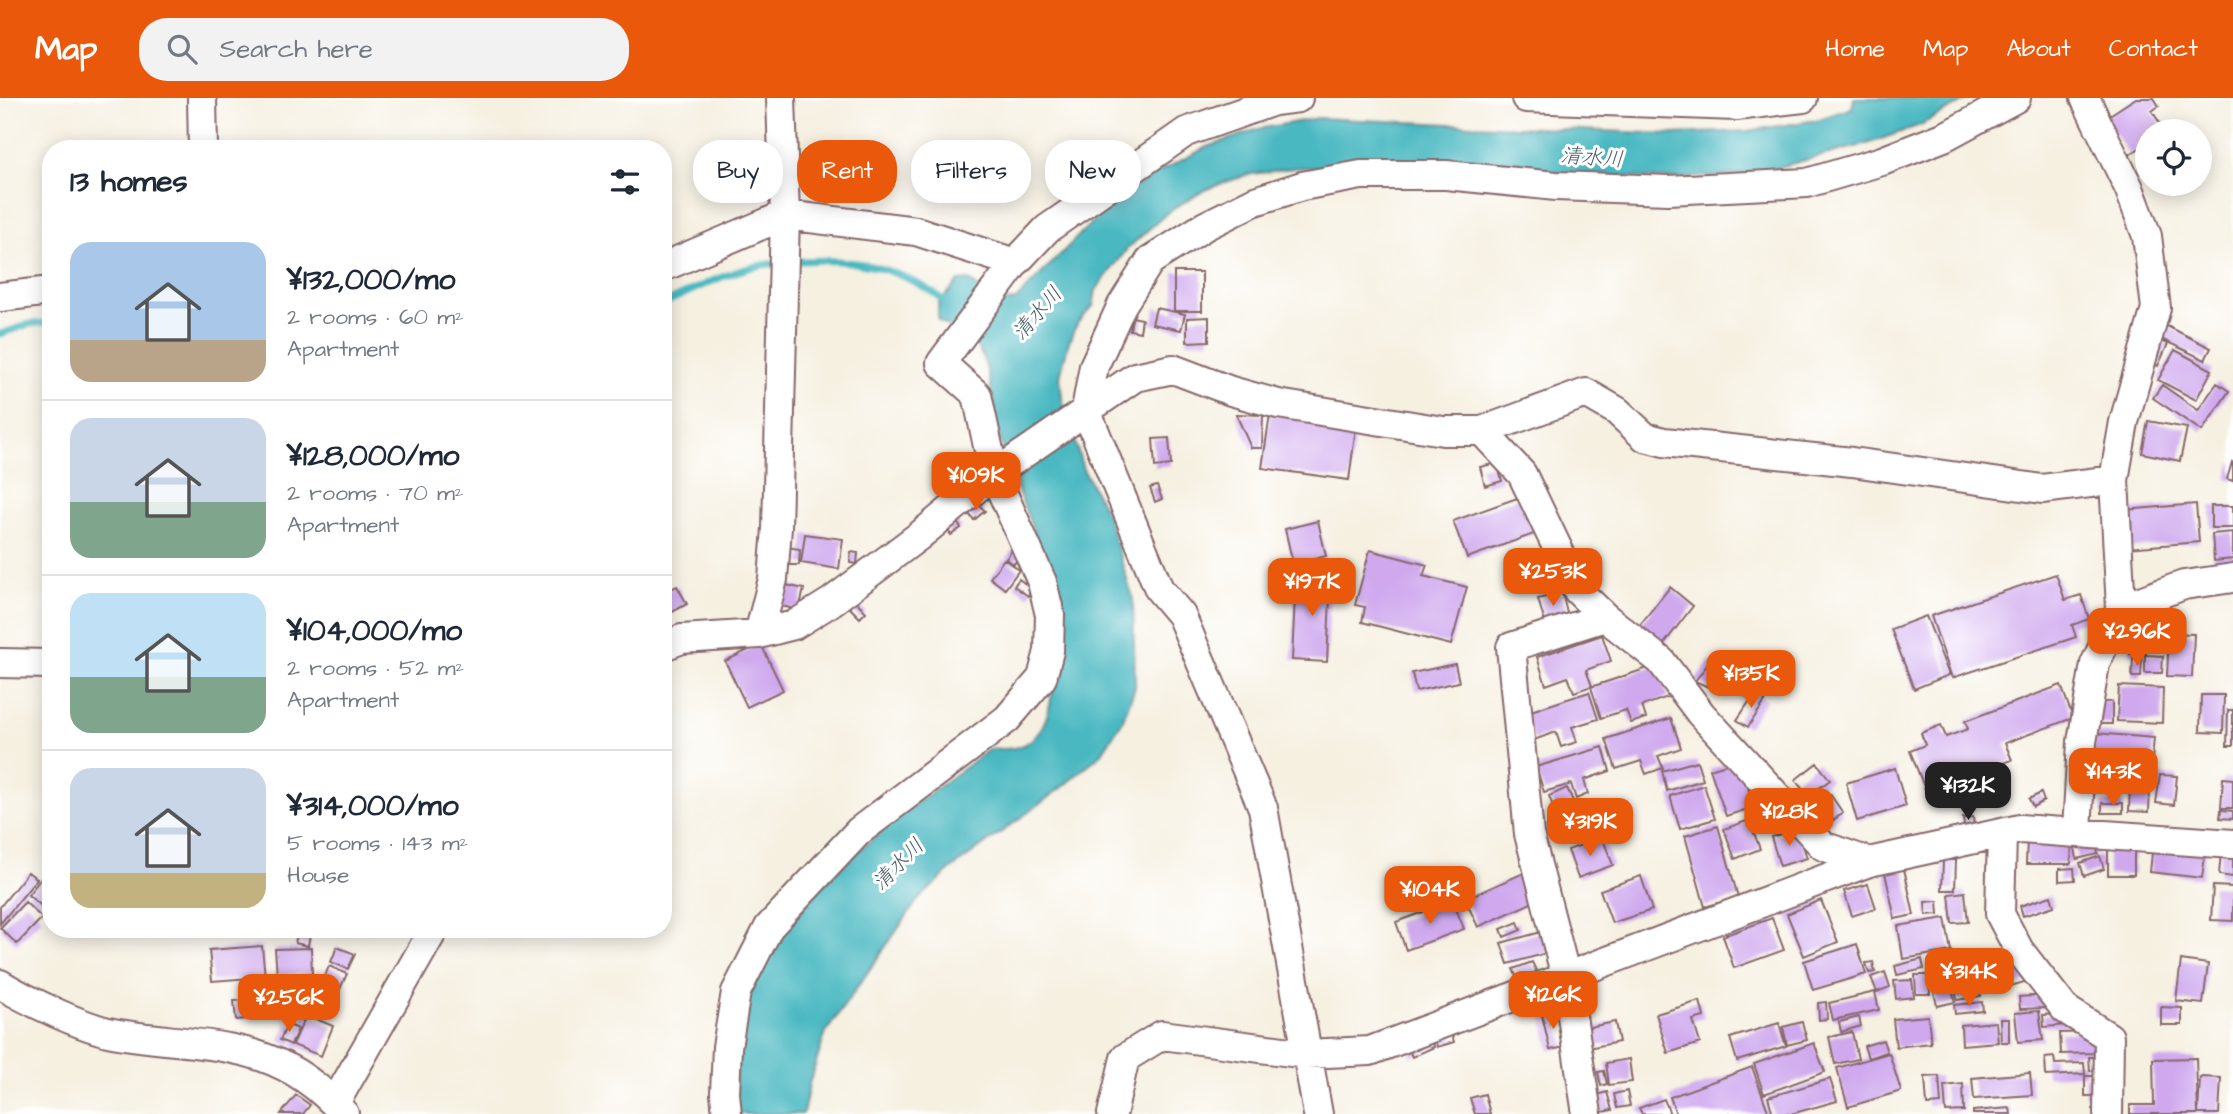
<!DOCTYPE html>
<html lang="en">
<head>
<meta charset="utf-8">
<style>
	:root { --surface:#fff; --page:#f2f2f3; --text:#1f2937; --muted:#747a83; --line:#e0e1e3; --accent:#ea580c }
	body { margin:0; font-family:"Architects Daughter","Klee One",sans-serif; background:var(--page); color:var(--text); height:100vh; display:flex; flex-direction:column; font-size:26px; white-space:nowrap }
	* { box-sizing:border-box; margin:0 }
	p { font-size:23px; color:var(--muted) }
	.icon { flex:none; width:38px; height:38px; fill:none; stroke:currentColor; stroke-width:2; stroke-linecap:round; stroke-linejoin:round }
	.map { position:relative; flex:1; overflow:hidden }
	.drawer { position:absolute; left:42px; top:42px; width:630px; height:798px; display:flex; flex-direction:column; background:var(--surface); border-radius:28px; box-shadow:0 4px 18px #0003 }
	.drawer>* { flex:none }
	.hud { position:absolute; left:693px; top:42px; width:665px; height:63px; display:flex; gap:14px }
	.fabs { position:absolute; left:2135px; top:21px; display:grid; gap:14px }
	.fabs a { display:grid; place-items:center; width:77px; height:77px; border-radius:50%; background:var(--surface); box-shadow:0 4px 18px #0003; font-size:35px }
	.price { position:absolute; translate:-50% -60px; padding:0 16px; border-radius:14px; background:var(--accent); color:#fff; font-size:23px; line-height:46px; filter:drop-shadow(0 2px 4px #0008) }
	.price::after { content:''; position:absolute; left:50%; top:42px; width:21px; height:16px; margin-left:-10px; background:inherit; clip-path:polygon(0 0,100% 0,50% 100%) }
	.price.selected { background:#222; color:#fff }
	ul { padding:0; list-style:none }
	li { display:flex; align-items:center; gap:21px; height:175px; padding:0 28px }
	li+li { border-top:2px solid var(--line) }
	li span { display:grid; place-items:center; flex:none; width:196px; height:140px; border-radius:21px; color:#555 }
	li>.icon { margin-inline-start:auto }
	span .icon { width:84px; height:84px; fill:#fffc; stroke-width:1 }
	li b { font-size:30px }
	h2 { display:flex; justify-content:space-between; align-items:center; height:84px; padding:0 28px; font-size:30px }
	.pill { padding:0 24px; border-radius:28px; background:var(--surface); box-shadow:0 4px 18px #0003; font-size:24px; line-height:63px }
	.pill.selected { background:var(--accent); color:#fff }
	header { display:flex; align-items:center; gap:42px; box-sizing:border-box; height:98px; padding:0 35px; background:var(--accent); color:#fff }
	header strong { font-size:33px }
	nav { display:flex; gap:38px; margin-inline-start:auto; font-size:24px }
	.search { width:490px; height:63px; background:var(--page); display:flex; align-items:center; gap:18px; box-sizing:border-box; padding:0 24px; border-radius:28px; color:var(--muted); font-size:26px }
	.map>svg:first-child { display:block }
	.water { fill:#49b8c1; stroke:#4a6c76; stroke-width:2 }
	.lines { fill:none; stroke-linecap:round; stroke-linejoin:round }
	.stream { stroke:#49b8c1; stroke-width:7 }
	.building { fill:#cfa8ee }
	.minor-casing { stroke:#86686b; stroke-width:32 }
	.minor { stroke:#fff; stroke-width:28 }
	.labels { text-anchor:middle; stroke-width:6; stroke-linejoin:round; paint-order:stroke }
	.water-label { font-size:21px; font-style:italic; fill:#4a5c67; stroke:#fff }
</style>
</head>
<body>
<header>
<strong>Map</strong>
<div class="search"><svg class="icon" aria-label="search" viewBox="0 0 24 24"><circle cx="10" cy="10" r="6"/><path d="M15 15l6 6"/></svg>Search here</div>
<nav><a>Home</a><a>Map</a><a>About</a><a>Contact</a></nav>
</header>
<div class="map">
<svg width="2233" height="1016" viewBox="0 0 2233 1016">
	<rect width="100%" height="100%" fill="#fff"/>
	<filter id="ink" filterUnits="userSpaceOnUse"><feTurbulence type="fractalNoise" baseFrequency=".0143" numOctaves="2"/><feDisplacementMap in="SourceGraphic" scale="14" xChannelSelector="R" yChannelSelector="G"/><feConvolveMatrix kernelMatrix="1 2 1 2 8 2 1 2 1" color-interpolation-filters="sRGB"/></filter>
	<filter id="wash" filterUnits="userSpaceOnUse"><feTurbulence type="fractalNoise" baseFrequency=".00686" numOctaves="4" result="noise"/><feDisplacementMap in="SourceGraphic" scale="28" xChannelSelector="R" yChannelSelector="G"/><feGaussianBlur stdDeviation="1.57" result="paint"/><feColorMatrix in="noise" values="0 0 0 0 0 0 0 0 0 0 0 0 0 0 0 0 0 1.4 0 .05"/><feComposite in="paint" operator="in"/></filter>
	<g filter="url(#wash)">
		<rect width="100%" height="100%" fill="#f6f0e1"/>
		<path class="water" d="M1854,0h117l-51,27 -50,18 -117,31 -92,5 -259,-15 -109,4 -47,7 -39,14 -38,22 -41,37 -32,42 -3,16 -15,16 -9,19 -9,35 2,22 21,71 24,45 26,85 2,88 -13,35 -21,32 -40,34 -111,82 -32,30 -92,132 -17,52 -6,30h-68c1,-27 -1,-77 7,-101 37,-116 156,-196 249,-265 59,9 61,-45 64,-90 1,-15 5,-33 2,-48 -12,-58 -37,-109 -55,-165 -9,-28 -9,-75 -25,-98 -8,-11 -28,-19 -39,-27v-16l21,-23 10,-1c15,12 27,28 47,20l74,-76 55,-45 62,-32 51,-18 60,-11 353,16 77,-3 68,-11 36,-12z"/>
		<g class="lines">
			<path class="stream" d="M789,164c57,-6 113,4 159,42
				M663,206c37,-17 72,-37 114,-41
				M0,236l30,-10 21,-2"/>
		</g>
		<g id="blocks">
			<path class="building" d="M2136,0h18l5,8 -7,5 13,20h-18v12l-18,12 -24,-37z
				M1174,174h28v39h-28z
				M1156,210l29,6 -4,16 -29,-6z
				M1132,219l10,2 -2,13 -10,-2z
				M1209,219v24l-22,1v-24z
				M2163,226l48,24 -6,12 -48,-23z
				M2158,241l10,5 -10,22 -10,-4z
				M2175,252l37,20 -16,30 -38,-20z
				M2217,285l12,8 -27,40 -49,-33 9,-13 36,25z
				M1236,316l27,1 -1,33h-11z
				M1270,316l86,13 -7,53 -87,-12z
				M2148,323l39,7 -7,33 -38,-8z
				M1169,340l2,27 -16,2 -2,-28z
				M2232,364l1,1v18l-6,-2z
				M1497,365l5,18 -17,5 -5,-19z
				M1157,388l5,13 -7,3 -5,-14z
				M1520,399l14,37 -67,24 -14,-37z
				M978,406l7,7 -11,9 -6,-7z
				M2196,406l3,38 -72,6 -3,-38z
				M2211,408h22v22h-22z
				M955,421l6,9 -10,7 -6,-9z
				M1318,423l8,35 -33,8 -8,-35z
				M2233,434v27l-19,2 -2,-27z
				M805,436l38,5 -4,30 -38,-6z
				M786,449l14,2 -1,16h-15z
				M1012,452l8,5 -6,9 -8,-5z
				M1370,452l57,15 -4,11 44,11 -16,58 -89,-23 3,-15 -10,-2z
				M851,454l7,1 -1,11 -7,-1z
				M1004,461l15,11 -14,19 -15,-11z
				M1296,476l35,2 -4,86 -35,-2z
				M2056,476l9,26 16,-5 8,24 -17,6 4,12 -124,41 -21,-62z
				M1019,481l14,11 -5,6 -14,-10z
				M782,486l22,5 -5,21 -22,-5z
				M677,488l10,18 -24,13v-24z
				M1670,489l23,19 -30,39 -24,-19z
				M1562,495l6,24 -23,6 -7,-24z
				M855,502l11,12 -6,6 -12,-12z
				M2157,511v8l-22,1z
				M1926,518l23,59 -35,14 -23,-60z
				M2130,523h20v7l-20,1z
				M2152,525l11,1 -2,26 -11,-1z
				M2130,535h16v21h-16z
				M2169,535l25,1 -2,43 -25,-1z
				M1602,537l9,26 -25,9 6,16 -18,6 -6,-15 -22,8 -9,-28z
				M761,546l22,46 -36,17 -22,-46z
				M2145,557l18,1 -1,17h-17z
				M2133,560h9l-1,19h-9z
				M1710,563l7,6 4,-6 10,7 -16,22 -20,-9z
				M1455,566l4,18 -43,9 -4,-18z
				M1657,567l11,32 -26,9 4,12 -15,5 -5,-13 -25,8 -10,-31z
				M1737,568l23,15 -11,17 -23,-15z
				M1771,572l13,9 -9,14 -13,-10z
				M2061,587l12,33 -68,25 7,17 -86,32 -16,-41 15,-6 -4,-12 20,-8 5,12 22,-8 -3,-8z
				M2119,588l44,2 -1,35 -45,-2z
				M1589,594l9,27 -26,8 5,15 -16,5 -5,-15 -22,8 -9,-27z
				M1755,595l11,7 -18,27 -11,-7z
				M2201,597h23l-1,38 -23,-1z
				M2097,604h15v22h-15z
				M2228,612h5v36h-6z
				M1671,620l10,30 -23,8 5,12 -17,6 -5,-13 -25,8 -10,-30z
				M2095,635l59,5 -3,33 -59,-5z
				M1603,649l7,24 -26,9 4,14 -12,5 -5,-15 -27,8 -8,-25z
				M1739,662l15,47 -28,9 -16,-47z
				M1697,663l6,19 -36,11 -5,-20z
				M1817,665l13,17 -22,16 -13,-16z
				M1895,670l11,38 -49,15 -11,-38z
				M2160,677l17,1 -3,29 -18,-2z
				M2223,680l10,1v29h-12z
				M2130,685l20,1 -1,28 -20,-1z
				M1704,687l11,34 -35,10 -10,-33z
				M1567,690l6,13 -19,8 -5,-13z
				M2041,695l3,8 -11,6 -4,-8z
				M1830,696l13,19 -18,13 -14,-19z
				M2102,705h21v10h-21z
				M2221,712l12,1v8l-13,-1z
				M1973,719l1,8 -10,1 -1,-8z
				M1749,722l11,29 -25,10 -11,-30z
				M1718,728l20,71 -33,10 -20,-71z
				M1798,731l9,29 -27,8 -9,-29z
				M1602,739l11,28 -35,13 -10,-28z
				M2027,739h45l-1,27h-45z
				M2096,745l2,11 -21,5 -2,-11z
				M2153,745l53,6 -4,29 -52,-6z
				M2108,749h26v28h-26z
				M2221,753l12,1v25l-14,-2z
				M2100,758l4,13 -20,7 -4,-13z
				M1943,762h13l-1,30h-13z
				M1903,766l11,51 -19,4 -11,-51z
				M51,768v44l-2,2 -21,-17z
				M2074,770l1,12 -16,1v-12z
				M28,774l9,7 -37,45v-17z
				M1526,774l12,28 -60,27 -13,-28z
				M1641,778l11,34 -40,13 -12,-33z
				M1868,786l8,24 -24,8 -8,-25z
				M2213,788l20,1v34l-22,-1z
				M1965,794l3,30 -16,1 -3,-29z
				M2051,798l3,10 -31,10 -3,-10z
				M1821,802l17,42 -34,14 -17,-42z
				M1453,803l11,28 -58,21 -10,-28z
				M1938,803l1,13 -13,1 -1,-13z
				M25,804l17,16 -25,26 -17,-16z
				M1772,820l12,32 -50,18 -11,-32z
				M1945,820l6,33 -48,8 -5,-33z
				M1518,824l3,8 -17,7 -3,-8z
				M1545,833l5,21 -42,12 -7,-21z
				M298,834l12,3 -2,11 -13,-3z
				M1857,846l9,30 -53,16 -9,-29z
				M262,848l3,31 -53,4 -3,-31z
				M337,849l18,7 -7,15 -17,-7z
				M311,850l1,25 -35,2 -2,-26z
				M1922,861l2,10 -27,6 -2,-9z
				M2181,862l27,4 -5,40 -27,-3z
				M1532,864l6,13 -19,8 -6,-14z
				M1873,864l2,10 -6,1 -3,-10z
				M2023,864l5,19 -28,8 -5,-19z
				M329,868l18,8 -7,15 -17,-8z
				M1885,874l5,15 -13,5 -6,-15z
				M1992,875l3,17 -12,3 -4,-18z
				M1915,877h14l1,19h-14z
				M1977,878l4,20 -24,4 -3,-20z
				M1912,882l2,17 -18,2 -2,-18z
				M1951,885l4,19 -18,4 -4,-19z
				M1875,894l4,18 -46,10 -4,-17z
				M2047,897l1,13 -28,1 -1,-12z
				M245,902l1,19 -10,1 -2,-19z
				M1700,903l4,16 -11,3 7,23 -32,10 -12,-39z
				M1826,904l1,17 -8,1 -1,-17z
				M1982,904l1,9 -28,3 -1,-9z
				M2161,909l21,1v17h-21z
				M1556,913l9,36 -15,3 -8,-35z
				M2039,913l4,29 -25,2 -3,-29z
				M2067,915l1,12 -24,2 -1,-12z
				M306,917l27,11 -12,30 -28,-11z
				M1928,918l3,27 -35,4 -3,-28z
				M1859,919l2,9 -20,6 -2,-10z
				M2000,921h9v23h-8z
				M1615,924l4,20 -31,6 -4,-20z
				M1802,924l5,18 -20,5 -4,-18z
				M1996,924l2,20 -36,3 -1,-20z
				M1779,925l7,23 -49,15 -7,-23z
				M287,926l11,5 -7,16 -11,-5z
				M1451,933l3,11 -17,5 -3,-11z
				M1852,934l6,27 -23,5 -6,-27z
				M2095,934v21l-34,1 -1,-21z
				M1429,938l5,11 -22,10 -5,-12z
				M1883,942l4,12 -19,6 -4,-12z
				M1814,945l11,29 -61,22 -10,-30z
				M1889,955l12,38 -53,16 -11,-39z
				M2054,959l1,7 29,-1 1,11 -39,2 -1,-18z
				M2089,959h10l1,12 -10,2z
				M2196,960l2,56h-68v-9h24l-1,-46z
				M1629,961l3,23 -23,3 -3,-22z
				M1752,969l17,47h-93l-6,-17z
				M1604,973l3,13 -6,2 -3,-14z
				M2030,975l2,22 -58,4 -2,-21z
				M1939,978l2,28 -14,1 -2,-28z
				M2085,978h17l1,20h-18z
				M2200,979l21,1 -2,36h-21z
				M1830,981l7,22 -46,13h-18l-5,-17z
				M1963,986l1,27 -18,1 -2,-26z
				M1627,993l3,15 -13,2 -3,-14z
				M1607,994l5,18 -10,2 -5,-17z
				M1485,996l5,20h-15l-5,-16z
				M296,997l14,10 -7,9h-22z
				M1664,1001l6,15h-28l-3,-6z
				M2010,1010l1,6h-38v-3z"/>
		</g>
	</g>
	<g filter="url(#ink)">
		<use href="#blocks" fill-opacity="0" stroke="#86686b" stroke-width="2"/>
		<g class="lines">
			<g class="minor-casing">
				<path id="minor" d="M202,0l1,51
					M1526,0l210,8 67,-8
					M663,169l122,-52 131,16 99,32
					M0,199l51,-6
					M1482,333l104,-38 31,18 28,26 19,5 188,20 190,27 72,-9
					M2121,510l63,-23 49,-7
					M759,536l14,-55 4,-51 8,-313 -4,-117
					M663,548l19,-7 77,-5 35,-9 37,-23 88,-66 75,-62 141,-97 38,-8 58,22 47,13 165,27h39l40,43 56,117 27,26 56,44 40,53 122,132 46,16
					M0,565l51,1
					M2077,733l5,-89 13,-78 26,-56 -7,-128 10,-58 32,-114 -9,-72 -18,-48 -44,-90
					M2002,736l-2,80 19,36 46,59 44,28 -1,77
					M0,886c28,17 82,43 113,49 91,16 163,2 231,81
					M335,1005l99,-174
					M727,1016l-2,-21 2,-46 9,-55 33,-65 90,-96 148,-112 35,-41 7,-27 1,-36 -8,-33 -48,-108 -17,-79 -36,-32 74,-100 32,-34 139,-97 88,-31 24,-3
					M1112,1016l13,-56 37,-23 144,19 64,-3 499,-189 151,-33 213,15
					M1318,1016l-55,-306 -82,-193 -22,-26 -73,-179 8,-44 28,-61 28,-44 55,-35 50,-25 47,-15 59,-11h85l110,11 112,4 139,-7 75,-22 64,-25 70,-38
					M1587,1016l-21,-137 -37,-143 -18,-187 94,-30"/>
			</g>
			<use href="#minor" class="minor"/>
		</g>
	</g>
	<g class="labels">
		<g class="water-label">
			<text transform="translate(1592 59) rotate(4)" y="7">清水川</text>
			<text transform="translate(1037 215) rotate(-49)" y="7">清水川</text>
			<text transform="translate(898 766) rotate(-45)" y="7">清水川</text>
		</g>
	</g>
</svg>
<div class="fabs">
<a><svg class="icon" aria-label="locate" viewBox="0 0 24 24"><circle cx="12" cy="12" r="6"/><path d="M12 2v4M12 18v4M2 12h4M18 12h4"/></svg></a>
</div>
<b class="price" style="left:976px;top:414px">¥109K</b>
<b class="price" style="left:1553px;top:510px">¥253K</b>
<b class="price" style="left:1312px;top:520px">¥197K</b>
<b class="price" style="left:2137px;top:570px">¥296K</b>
<b class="price" style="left:1751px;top:612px">¥135K</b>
<b class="price" style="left:2113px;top:710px">¥143K</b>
<b class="price selected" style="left:1968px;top:724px">¥132K</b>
<b class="price" style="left:1789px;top:750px">¥128K</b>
<b class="price" style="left:1590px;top:760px">¥319K</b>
<b class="price" style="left:1430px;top:828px">¥104K</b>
<b class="price" style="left:1969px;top:910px">¥314K</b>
<b class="price" style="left:1553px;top:933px">¥126K</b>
<b class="price" style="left:289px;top:936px">¥256K</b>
<div class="hud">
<a class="pill">Buy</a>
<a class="pill selected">Rent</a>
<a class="pill">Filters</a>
<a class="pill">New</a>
</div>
<section class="drawer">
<h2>13 homes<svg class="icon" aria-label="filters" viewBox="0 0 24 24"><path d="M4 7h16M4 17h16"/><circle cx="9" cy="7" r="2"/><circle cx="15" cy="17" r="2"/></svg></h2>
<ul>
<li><span style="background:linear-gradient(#a9c7e8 70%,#b9a48a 0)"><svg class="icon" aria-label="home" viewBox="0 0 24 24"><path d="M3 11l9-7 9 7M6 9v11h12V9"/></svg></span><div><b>¥132,000/mo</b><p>2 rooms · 60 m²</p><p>Apartment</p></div></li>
<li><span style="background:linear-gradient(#c9d6e8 60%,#7fa58c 0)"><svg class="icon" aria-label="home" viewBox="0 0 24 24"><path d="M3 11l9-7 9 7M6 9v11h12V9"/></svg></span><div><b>¥128,000/mo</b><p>2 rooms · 70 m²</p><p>Apartment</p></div></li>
<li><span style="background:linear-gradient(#bfe0f5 60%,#7fa58c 0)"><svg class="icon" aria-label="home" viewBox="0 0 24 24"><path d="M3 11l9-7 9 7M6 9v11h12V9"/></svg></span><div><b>¥104,000/mo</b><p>2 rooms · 52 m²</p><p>Apartment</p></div></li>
<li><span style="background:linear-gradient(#c9d6e8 75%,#c2b280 0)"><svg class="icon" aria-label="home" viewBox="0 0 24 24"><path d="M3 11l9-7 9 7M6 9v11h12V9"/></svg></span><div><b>¥314,000/mo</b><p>5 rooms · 143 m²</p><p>House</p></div></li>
</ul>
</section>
</div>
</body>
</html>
